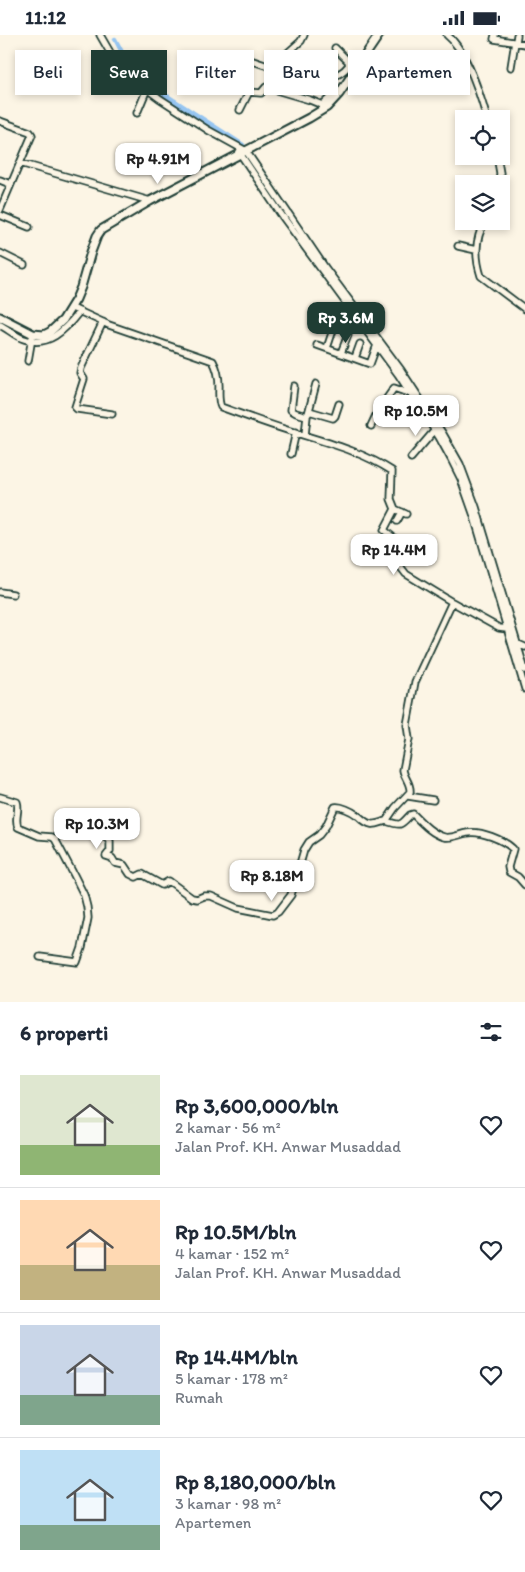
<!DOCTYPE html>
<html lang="id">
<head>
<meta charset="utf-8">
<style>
	:root { --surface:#fff; --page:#f2f2f3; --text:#1f2937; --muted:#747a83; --line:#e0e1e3; --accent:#1f3d34 }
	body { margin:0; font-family:Itim,sans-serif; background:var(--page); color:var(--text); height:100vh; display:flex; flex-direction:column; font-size:19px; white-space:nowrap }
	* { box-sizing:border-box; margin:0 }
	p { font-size:16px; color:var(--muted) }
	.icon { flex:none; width:28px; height:28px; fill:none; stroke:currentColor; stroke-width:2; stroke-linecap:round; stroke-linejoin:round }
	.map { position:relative; height:967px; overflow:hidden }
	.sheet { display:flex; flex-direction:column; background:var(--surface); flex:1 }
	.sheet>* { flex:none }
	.guide { position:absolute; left:15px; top:15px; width:495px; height:45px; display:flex; gap:10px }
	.controls { position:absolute; left:455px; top:75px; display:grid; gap:10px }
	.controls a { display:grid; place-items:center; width:55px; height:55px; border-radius:0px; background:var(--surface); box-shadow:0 2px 8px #0003; font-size:25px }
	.price { position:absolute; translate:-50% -42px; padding:0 11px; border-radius:10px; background:#fff; color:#222; font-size:16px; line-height:32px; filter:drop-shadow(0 1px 2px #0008) }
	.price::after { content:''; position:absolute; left:50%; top:30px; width:15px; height:11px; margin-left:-8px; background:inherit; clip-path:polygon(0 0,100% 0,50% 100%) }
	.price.on { background:var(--accent); color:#fff }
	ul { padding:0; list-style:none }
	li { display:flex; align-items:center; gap:15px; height:125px; padding:0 20px }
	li+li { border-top:1px solid var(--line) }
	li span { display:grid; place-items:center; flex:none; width:140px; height:100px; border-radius:0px; color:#555 }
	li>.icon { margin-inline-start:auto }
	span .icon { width:60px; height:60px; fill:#fffc; stroke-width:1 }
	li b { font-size:21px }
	h2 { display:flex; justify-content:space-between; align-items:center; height:60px; padding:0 20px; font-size:21px }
	.chip { padding:0 18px; border-radius:0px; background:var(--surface); box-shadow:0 2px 8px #0003; font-size:18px; line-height:45px }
	.chip.on { background:var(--accent); color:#fff }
	.status { display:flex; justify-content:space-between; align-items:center; height:35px; padding:0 25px; background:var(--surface); direction:ltr }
	.status svg { height:14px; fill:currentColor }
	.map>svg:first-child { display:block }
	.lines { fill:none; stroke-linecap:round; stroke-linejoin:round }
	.canal { stroke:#96c5f1; stroke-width:4.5 }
	.minor-casing { stroke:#1f3d34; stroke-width:9 }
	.major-casing { stroke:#1f3d34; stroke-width:11 }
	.minor { stroke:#fcf5e5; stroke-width:5.5 }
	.major { stroke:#fcf5e5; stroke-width:7 }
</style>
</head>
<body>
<div class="status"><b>11:12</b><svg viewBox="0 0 49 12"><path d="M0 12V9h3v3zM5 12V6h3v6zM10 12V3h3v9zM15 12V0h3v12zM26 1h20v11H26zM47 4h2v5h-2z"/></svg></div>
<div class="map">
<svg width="525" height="967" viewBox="0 0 525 967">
	<rect width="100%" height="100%" fill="#fcf5e5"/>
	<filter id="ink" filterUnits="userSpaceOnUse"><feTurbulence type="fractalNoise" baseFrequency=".02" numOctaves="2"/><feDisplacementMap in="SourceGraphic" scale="10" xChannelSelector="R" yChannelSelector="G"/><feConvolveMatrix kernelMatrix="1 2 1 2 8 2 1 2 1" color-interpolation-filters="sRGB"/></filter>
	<g filter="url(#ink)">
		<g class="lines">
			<path class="canal" d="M115,4l15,28 20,18 93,60"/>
			<g class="minor-casing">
				<path id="minor" d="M100,0l11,19 20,23 28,21 49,32 38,21 80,118 75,101 42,64 17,30 16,43 49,163
					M447,0c20,16 33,59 40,84
					M495,0l-1,4 31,5
					M516,7l1,-7
					M242,22c14,5 27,10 41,13 21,4 50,17 66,-5l-1,-4 -13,-13
					M511,32l4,-25
					M278,34l6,-13 17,-15 3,-6
					M457,41l12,-7
					M322,70l13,-12 -4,-5 -8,-2
					M240,75l9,-18 12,1 5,-6 44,13 17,7
					M137,78l10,-24
					M0,86l30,11 2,3 -32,75
					M239,117l41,61 118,161 41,63 12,22 10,20 12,34 52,176
					M497,121l3,17 -1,11
					M20,128l130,38
					M0,145l10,4
					M0,180l29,12
					M486,186c-12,17 -11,36 -5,55l44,33
					M458,211l18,4
					M0,218l24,12
					M72,273l37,17 104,36c4,7 6,16 6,25 0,7 -1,15 2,21 22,8 44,16 66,23 37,12 73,20 105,41l-1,28 4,10 -11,21 11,9 -5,18 6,4 10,13 46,28 -37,80 -8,43 2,14 -6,31c1,8 8,13 7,22l-15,16 -9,13c15,5 14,5 24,-6l3,-1c9,9 19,20 31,23 7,2 16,-3 23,-4 13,-3 37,7 46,16l-5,18 1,5 9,5 7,8
					M103,287l-22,46 -1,5 4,6 -1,3 -8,25 2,2 35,5
					M0,290c8,4 15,11 24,14 24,9 41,-9 55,-27
					M317,310l53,19 7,-19
					M327,313l6,-18
					M341,318l7,-18
					M355,323l5,-14
					M28,326l4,-23
					M294,351l-3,24 5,3 11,3 -2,19
					M309,376l24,7 2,-2 4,-12
					M308,379l8,-30
					M371,391l7,-15 16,-23 17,6
					M291,419l5,-22
					M411,423l24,-28
					M395,474l11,5
					M397,486l5,-9
					M0,557l13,2
					M452,567l47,26 8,1
					M516,608l9,4
					M408,761l25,4
					M0,762l17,5c3,8 -3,17 1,25l21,9 13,1 3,2 19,36 10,20 3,12 1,11 -6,30 -5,14 -37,-5
					M93,797l7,1 10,8v10l-4,5 6,2 3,5 9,2 6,9 6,3 6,-3 20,11 7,-4 23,17 5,1 7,-3h7l27,12 35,7 5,-3 13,-17 13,-45 5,-8 10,-7 7,-9 9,-19c6,-1 17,4 22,8 5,3 8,8 14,9 6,1 10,-2 15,-3"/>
			</g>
			<g class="major-casing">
				<path id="major" d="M0,282l33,17 11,1 6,-3 13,-12 13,-21 5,-12 10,-35 6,-16 4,-6 49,-29 159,-83 18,-11 12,-13 40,-59"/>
			</g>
			<use href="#minor" class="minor"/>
			<use href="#major" class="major"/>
		</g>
	</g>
</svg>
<div class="controls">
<a><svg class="icon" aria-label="locate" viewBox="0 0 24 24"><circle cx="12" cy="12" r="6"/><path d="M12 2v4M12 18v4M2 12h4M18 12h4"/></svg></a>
<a><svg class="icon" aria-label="layers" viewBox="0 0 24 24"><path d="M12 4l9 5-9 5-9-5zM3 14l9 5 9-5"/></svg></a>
</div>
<b class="price" style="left:158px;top:150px">Rp 4.91M</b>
<b class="price on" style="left:346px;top:309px">Rp 3.6M</b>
<b class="price" style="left:416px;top:402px">Rp 10.5M</b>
<b class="price" style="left:394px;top:541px">Rp 14.4M</b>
<b class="price" style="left:97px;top:815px">Rp 10.3M</b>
<b class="price" style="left:272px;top:867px">Rp 8.18M</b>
<div class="guide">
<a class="chip">Beli</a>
<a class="chip on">Sewa</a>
<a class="chip">Filter</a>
<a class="chip">Baru</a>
<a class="chip">Apartemen</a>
</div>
</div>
<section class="sheet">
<h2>6 properti<svg class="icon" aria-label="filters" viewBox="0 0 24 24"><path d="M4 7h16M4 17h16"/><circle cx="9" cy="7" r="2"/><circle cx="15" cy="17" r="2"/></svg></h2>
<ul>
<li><span style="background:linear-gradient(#dfe7d0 70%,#8fb573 0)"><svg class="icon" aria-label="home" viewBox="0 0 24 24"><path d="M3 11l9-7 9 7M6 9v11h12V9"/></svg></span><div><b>Rp 3,600,000/bln</b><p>2 kamar · 56 m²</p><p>Jalan Prof. KH. Anwar Musaddad</p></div><svg class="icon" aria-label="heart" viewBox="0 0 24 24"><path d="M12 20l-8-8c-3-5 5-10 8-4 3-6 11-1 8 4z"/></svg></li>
<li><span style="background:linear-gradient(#ffd9b3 65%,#c2b280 0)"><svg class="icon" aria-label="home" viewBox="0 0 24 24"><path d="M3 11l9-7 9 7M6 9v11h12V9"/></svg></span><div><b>Rp 10.5M/bln</b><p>4 kamar · 152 m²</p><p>Jalan Prof. KH. Anwar Musaddad</p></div><svg class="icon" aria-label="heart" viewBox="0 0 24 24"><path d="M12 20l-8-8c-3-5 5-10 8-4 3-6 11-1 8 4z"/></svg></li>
<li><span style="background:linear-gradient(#c9d6e8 70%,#7fa58c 0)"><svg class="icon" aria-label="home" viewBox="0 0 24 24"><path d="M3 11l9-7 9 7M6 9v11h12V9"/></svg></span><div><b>Rp 14.4M/bln</b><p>5 kamar · 178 m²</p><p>Rumah</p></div><svg class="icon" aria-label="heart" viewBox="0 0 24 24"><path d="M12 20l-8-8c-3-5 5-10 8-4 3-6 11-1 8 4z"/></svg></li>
<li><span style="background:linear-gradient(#bfe0f5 75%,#7fa58c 0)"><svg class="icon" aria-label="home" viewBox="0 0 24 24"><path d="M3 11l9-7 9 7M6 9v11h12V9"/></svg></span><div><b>Rp 8,180,000/bln</b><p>3 kamar · 98 m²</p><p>Apartemen</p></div><svg class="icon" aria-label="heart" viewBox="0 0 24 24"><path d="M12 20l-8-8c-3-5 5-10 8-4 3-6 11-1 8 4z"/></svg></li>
</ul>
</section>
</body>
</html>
